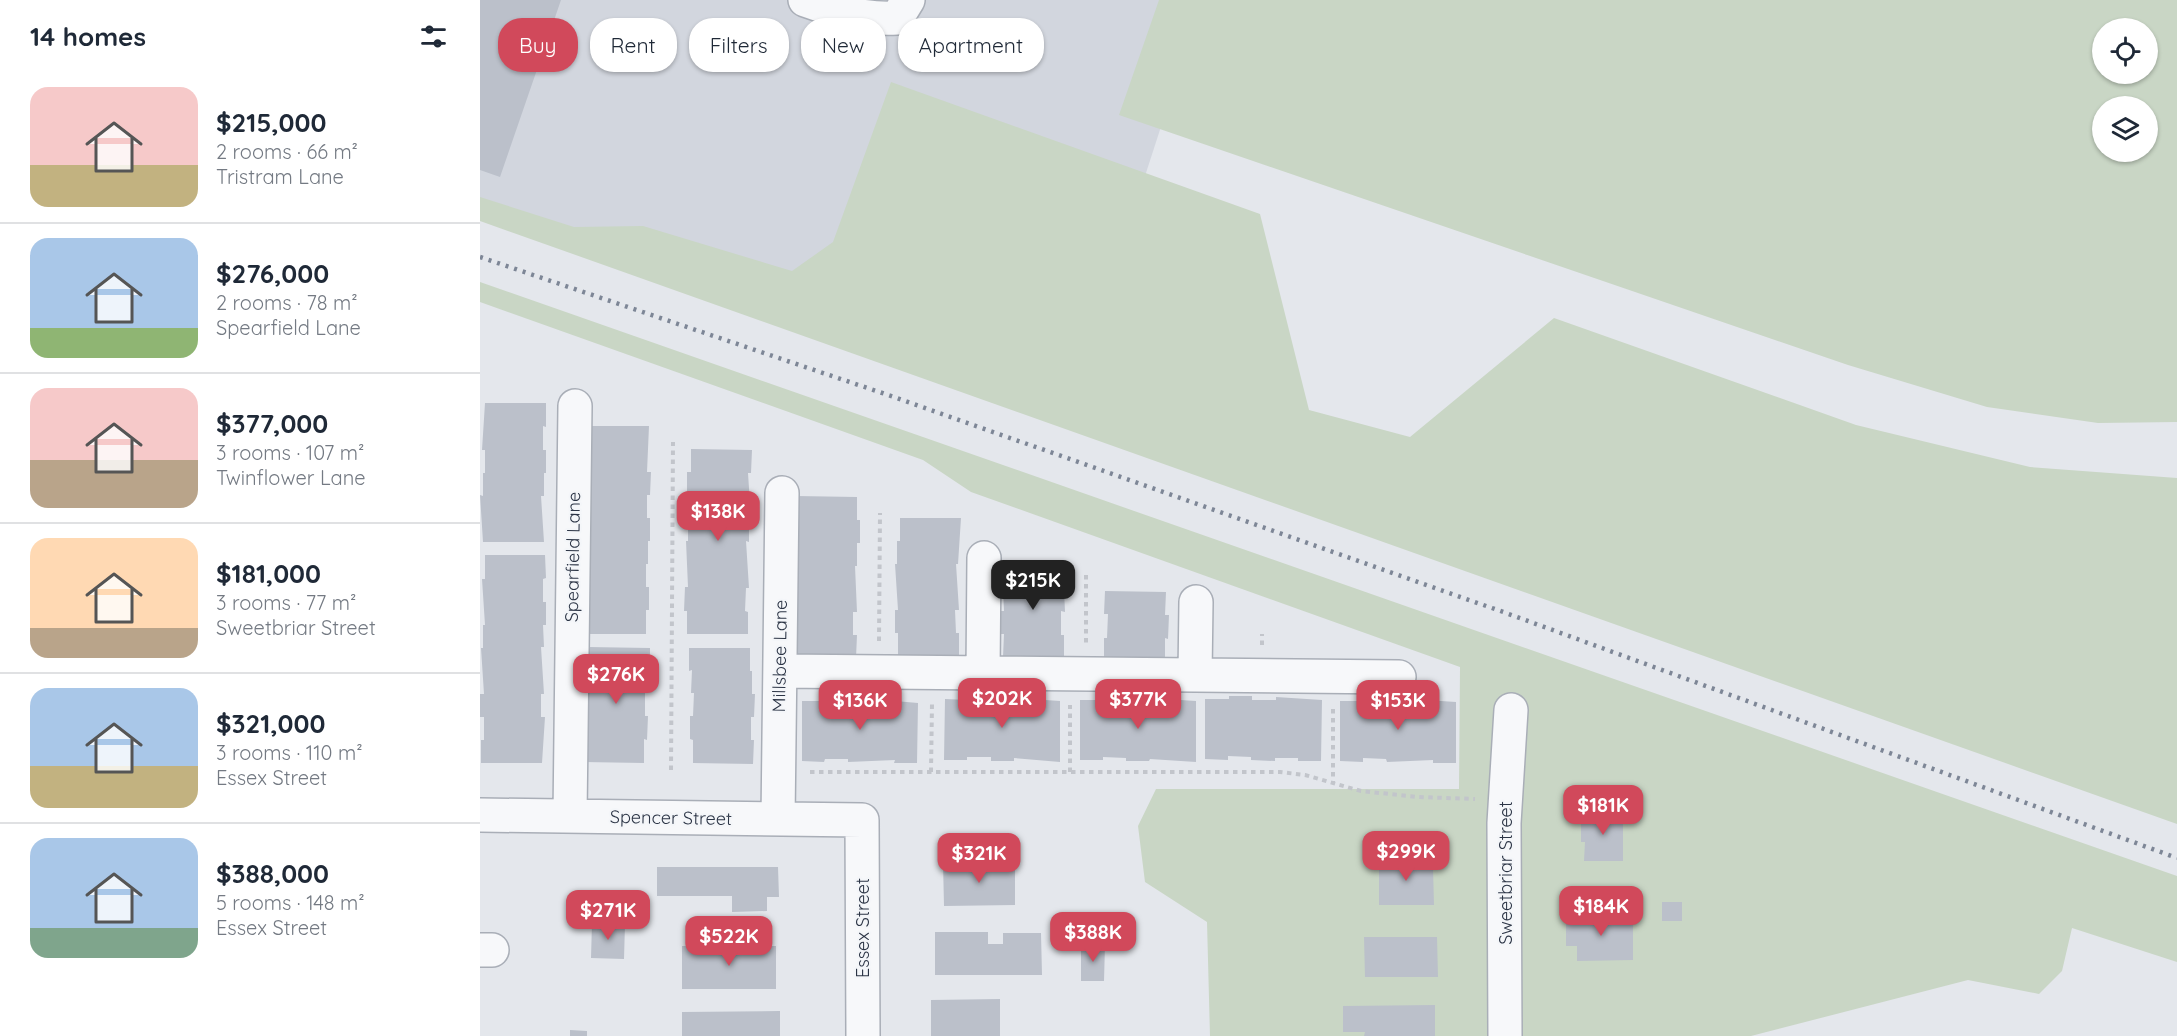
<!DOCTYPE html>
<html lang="en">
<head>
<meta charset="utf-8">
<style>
	:root { --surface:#fff; --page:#f2f2f3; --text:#1f2937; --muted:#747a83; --line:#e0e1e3; --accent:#d1495b }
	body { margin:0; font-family:Quicksand,sans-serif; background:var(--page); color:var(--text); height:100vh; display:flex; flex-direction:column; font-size:22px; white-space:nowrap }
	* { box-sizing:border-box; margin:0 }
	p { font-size:20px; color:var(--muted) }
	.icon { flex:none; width:33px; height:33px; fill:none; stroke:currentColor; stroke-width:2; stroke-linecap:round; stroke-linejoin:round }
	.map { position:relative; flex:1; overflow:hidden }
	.sheet { display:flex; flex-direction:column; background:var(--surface); width:480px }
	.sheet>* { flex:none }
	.banner { position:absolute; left:18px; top:18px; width:570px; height:54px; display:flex; gap:12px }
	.tools { position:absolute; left:1612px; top:18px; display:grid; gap:12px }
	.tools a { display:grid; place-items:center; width:66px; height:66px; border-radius:50%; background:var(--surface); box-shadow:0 2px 4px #0004; font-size:30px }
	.price { position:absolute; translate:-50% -51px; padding:0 14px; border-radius:12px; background:var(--accent); color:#fff; font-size:20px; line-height:39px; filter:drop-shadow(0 2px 3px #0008) }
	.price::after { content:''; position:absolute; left:50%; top:36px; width:18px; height:14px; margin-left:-9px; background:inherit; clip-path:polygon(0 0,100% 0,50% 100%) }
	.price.on { background:#222; color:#fff }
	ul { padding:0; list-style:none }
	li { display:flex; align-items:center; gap:18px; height:150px; padding:0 30px }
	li+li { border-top:2px solid var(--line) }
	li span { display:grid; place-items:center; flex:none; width:168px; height:120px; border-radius:18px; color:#555 }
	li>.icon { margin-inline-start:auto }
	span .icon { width:72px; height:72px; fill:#fffc; stroke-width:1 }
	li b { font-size:26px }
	h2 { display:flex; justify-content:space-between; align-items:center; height:72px; padding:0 30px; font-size:26px }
	.chip { padding:0 21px; border-radius:24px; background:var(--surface); box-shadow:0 2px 4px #0004; font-size:21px; line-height:54px }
	.chip.on { background:var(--accent); color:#fff }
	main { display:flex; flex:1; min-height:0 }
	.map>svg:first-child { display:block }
	.built { fill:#d2d6de }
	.green { fill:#c9d6c5; fill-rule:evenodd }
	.building { fill:#bbc0ca }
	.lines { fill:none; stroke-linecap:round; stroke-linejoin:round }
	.minor-casing { stroke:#a9aeb7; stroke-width:36 }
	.path { stroke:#c2c5cb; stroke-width:4; stroke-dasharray:4.5 4.5; stroke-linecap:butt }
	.minor { stroke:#f7f8fa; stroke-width:33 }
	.rail { stroke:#7d8696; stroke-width:4.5; stroke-dasharray:3 6; stroke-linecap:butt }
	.labels { text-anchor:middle; stroke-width:4.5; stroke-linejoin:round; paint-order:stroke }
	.street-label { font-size:18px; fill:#2b3445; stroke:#f4f6f9 }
</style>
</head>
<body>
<main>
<section class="sheet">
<h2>14 homes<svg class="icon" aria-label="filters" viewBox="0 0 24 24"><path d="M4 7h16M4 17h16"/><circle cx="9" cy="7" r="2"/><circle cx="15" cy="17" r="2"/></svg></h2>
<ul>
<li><span style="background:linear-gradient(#f6c9c9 65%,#c2b280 0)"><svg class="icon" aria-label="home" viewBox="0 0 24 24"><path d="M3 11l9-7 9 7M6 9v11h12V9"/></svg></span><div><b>$215,000</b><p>2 rooms · 66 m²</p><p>Tristram Lane</p></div></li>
<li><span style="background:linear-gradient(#a9c7e8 75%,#8fb573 0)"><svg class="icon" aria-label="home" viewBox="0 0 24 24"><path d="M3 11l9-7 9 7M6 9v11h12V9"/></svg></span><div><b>$276,000</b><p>2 rooms · 78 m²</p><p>Spearfield Lane</p></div></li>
<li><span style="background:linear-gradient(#f6c9c9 60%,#b9a48a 0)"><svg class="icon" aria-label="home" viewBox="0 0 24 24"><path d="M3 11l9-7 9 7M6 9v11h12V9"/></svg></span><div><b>$377,000</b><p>3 rooms · 107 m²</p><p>Twinflower Lane</p></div></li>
<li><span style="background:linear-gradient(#ffd9b3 75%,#b9a48a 0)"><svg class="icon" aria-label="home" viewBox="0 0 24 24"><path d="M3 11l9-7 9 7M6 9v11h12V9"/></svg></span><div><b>$181,000</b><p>3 rooms · 77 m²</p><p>Sweetbriar Street</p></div></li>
<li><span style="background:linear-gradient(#a9c7e8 65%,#c2b280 0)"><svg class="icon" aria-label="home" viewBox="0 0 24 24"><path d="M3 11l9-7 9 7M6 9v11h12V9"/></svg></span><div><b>$321,000</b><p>3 rooms · 110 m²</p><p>Essex Street</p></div></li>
<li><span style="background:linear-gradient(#a9c7e8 75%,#7fa58c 0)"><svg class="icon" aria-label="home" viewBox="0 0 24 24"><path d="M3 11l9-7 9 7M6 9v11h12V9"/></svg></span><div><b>$388,000</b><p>5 rooms · 148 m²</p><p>Essex Street</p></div></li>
</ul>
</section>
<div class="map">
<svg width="1697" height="1036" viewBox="0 0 1697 1036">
	<rect width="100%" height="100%" fill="#e4e7ec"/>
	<path class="built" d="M0,0h722l-136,420 -586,-201z"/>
	<path class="green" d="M679,0h1018v422l-79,1 -111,-16 -139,-42 -729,-250zM1623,28h45v46h-45zM1623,106h45v46h-45z
		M411,82l369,132 49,196 101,27 144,-119 302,107 174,42 147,11v346l-1697,-603v-24l94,30 69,-1 149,45 41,-29z
		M0,282l1697,594v86l-105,-34 -10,43 -23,23 -71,-14 -217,56h-541l-3,-114 -62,-40 -7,-56 18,-37h303l1,-122 -489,-175 -48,-32 -443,-158z"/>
	<path class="building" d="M0,0h81l-61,177 -20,-7z
		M5,403h61v24l-3,-1v24h3v23h-2v23h-3l3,46h-61l-3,-47 3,1v-23h2v-23h-3z
		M109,426h60l-2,46h4l-1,23h-3v23h3v23h-2v23h-2v23h3v23h-3v24h-61z
		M211,449l61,1 -1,23h-3l3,46h-2v23l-3,-1 3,47h-3l-1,23 3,1v22h-61v-23h-3l1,-24h3l-2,-46h2v-23h2l1,-23 -4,1v-24h4z
		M316,496l61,1v23h3v23h-3v23h-2l2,46h-4v23h4l-1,23h-61l1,-116h3z
		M420,518h61l-3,46h-2l3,46h-4l1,23h3v24l-61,-1v-23h-3v-23h3l-3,-46h2v-23h3z
		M5,555h60l1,23 -3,1v23h3v23h-3l1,22h-3l3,47h-3v23h4l-3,46h-61v-23h3v-23h-4v-23h4l-3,-46h2v-23h2l-3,-46h3z
		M522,564l61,2 2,46 -4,-1v24h3v23l-61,-1 1,-23h-4v-23h4z
		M625,591l61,1 -1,23h4l-1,24 -3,-1v23h-61v-23h3l1,-24h-4z
		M109,647l61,1v23l-3,-1v23h-2v23h3l-1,24 -3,-1v24l-61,-1 3,-92h3z
		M209,648h61v23h2v23h3l-1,23h-3v23h3l-1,24 -60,-1v-23l-3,-1v-23h3l1,-23h-3l1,-23 -3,1z
		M488,696l23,1v3l24,1v-3l45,3v61l-46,-4v3h-23v-4h-24v3h-23l1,-61 23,1z
		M749,696h23v4h24v-3l46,3 -1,61h-23v-3h-23v3l-24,-1v-3l-23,-1v4l-23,-1v-60h24z
		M624,697h23v4h23v-3l46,3v61l-46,-3 -1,2h-23v-3l-23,-1v3h-23v-60h23z
		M345,698h23l1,3 23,1v-3l46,4 -1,60h-23l1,-3 -47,2v-3h-23l-1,3 -22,-1v-60h23z
		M883,698h24v4h23l1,-3 45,3v61h-23v-3l-46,2 -1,-3 -23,-1v4l-23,-1v-60h24z
		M1143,811v50h-39l1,-19h-4v-30z
		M899,858h50v10h4l1,37h-55z
		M463,862h72v43l-71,1z
		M177,867h121l1,30h-12v14l-35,1v-16h-75z
		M1182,902h20v19h-20z
		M1086,915h67v45l-56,1v-15h-11z
		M112,923l33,1 -1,35 -33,-1z
		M455,932h53v12h15v-11h38l1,42h-107z
		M884,937h73l1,40h-73z
		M601,945h24l-1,36h-23z
		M202,946h94v43h-94z
		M520,999v37h-69v-36z
		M955,1005v31h-71l1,-4h-22v-26z
		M300,1011v25h-98v-24z
		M90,1030l17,1v5h-17z"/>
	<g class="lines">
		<g class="minor-casing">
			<path id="minor" d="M325,0c31,11 59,20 92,18l11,-18
				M300,671l619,6
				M503,673l1,-115
				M715,675l1,-73
				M0,815l382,5 1,216
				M90,816l5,-410
				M298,819l4,-326
				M0,950h12
				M1025,1036l-1,-213 7,-113"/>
		</g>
		<path class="path" d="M606,575v69
			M399,641l1,-128
			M782,645v-11
			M853,709v73
			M191,770l2,-328
			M330,772h470l25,3 56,16 57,6 57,2
			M451,772l1,-68
			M590,772v-67"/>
		<use href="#minor" class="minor"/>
		<path class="rail" d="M0,257l414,140 612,216 671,245"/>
	</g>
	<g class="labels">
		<g class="street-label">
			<text transform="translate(93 557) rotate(-89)" y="6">Spearfield Lane</text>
			<text transform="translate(300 656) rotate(-89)" y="6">Millsbee Lane</text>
			<text transform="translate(191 818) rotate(1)" y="6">Spencer Street</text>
			<text transform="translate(1026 873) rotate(-90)" y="6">Sweetbriar Street</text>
			<text transform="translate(383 928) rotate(-90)" y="6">Essex Street</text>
		</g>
	</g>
</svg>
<div class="tools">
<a><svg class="icon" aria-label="locate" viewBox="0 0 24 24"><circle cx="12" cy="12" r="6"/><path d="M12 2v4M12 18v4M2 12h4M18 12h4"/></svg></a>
<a><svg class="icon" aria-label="layers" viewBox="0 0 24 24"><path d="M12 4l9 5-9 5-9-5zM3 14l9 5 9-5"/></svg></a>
</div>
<b class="price" style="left:238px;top:542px">$138K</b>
<b class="price on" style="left:553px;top:611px">$215K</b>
<b class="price" style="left:136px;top:705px">$276K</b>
<b class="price" style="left:522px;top:729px">$202K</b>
<b class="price" style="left:658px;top:730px">$377K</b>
<b class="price" style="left:380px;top:731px">$136K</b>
<b class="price" style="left:918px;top:731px">$153K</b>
<b class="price" style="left:1123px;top:836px">$181K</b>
<b class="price" style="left:926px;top:882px">$299K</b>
<b class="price" style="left:499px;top:884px">$321K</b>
<b class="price" style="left:1121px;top:937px">$184K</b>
<b class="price" style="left:128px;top:941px">$271K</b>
<b class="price" style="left:613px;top:963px">$388K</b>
<b class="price" style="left:249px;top:967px">$522K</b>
<div class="banner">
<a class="chip on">Buy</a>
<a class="chip">Rent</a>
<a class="chip">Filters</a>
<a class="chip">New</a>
<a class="chip">Apartment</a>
</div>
</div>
</main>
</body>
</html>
